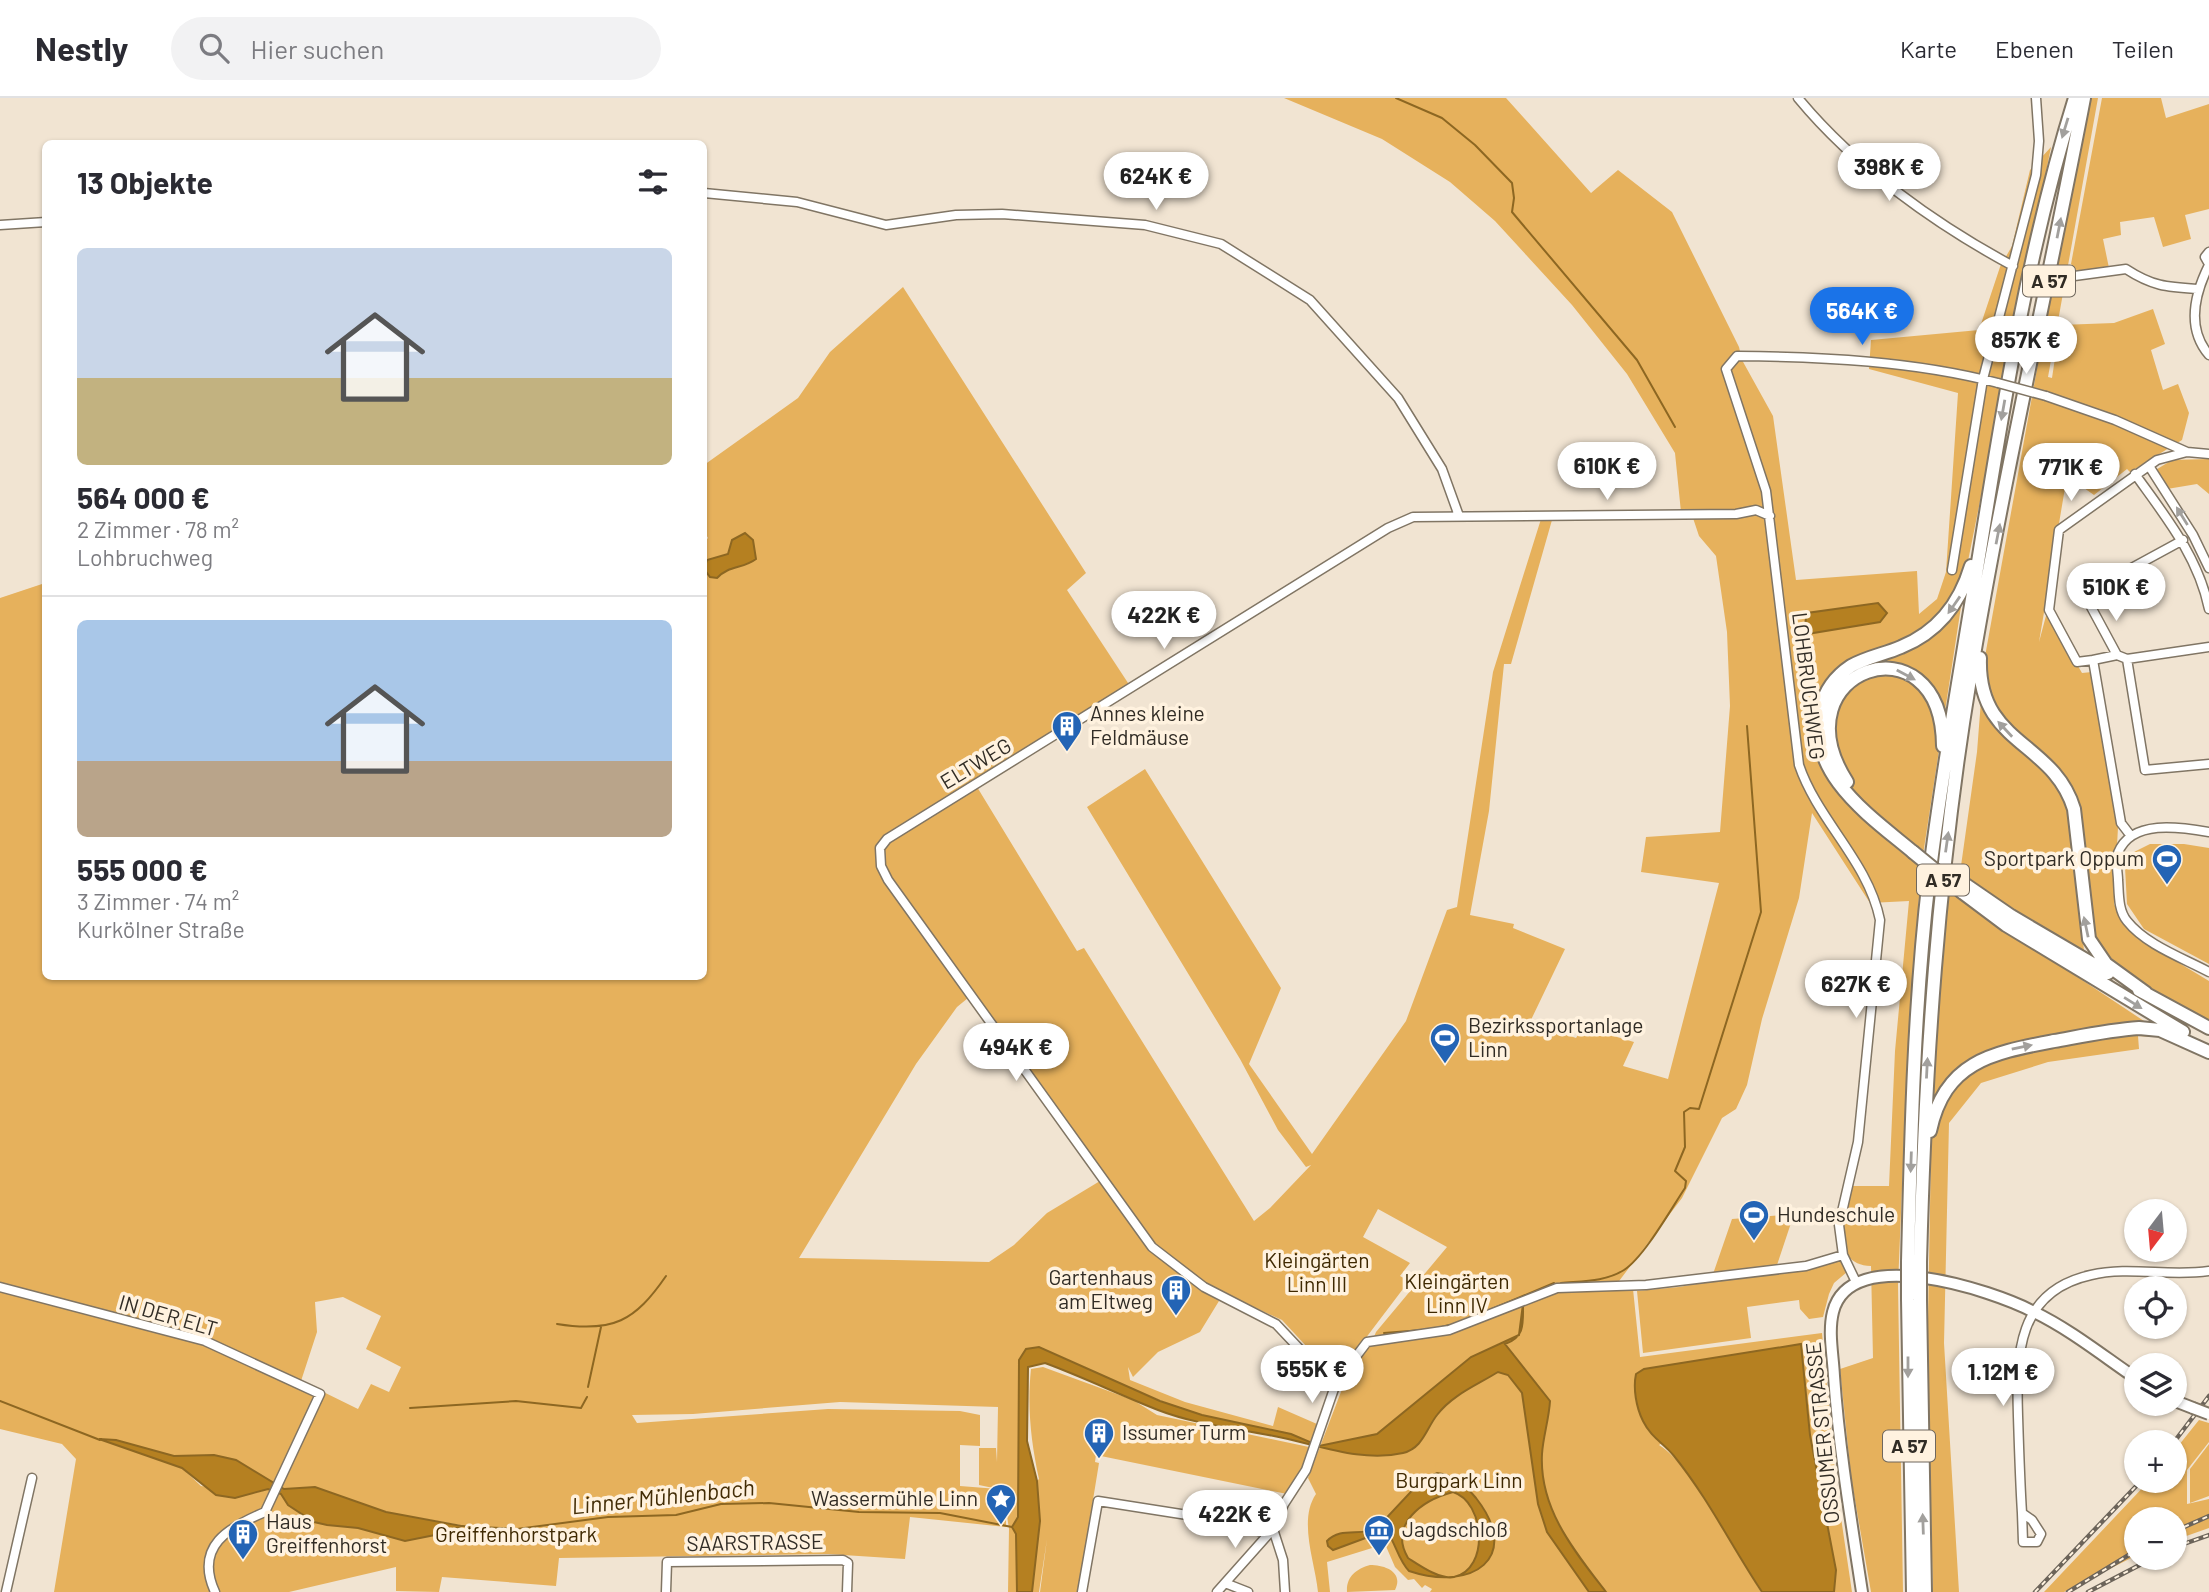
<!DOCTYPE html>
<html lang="de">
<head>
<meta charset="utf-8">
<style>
	:root { --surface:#fff; --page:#f2f2f3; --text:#2b2b33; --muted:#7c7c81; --line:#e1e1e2; --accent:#1a73e8 }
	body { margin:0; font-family:Barlow,sans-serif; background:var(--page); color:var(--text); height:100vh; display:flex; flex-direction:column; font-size:26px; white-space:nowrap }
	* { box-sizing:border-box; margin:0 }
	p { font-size:23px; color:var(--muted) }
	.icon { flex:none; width:38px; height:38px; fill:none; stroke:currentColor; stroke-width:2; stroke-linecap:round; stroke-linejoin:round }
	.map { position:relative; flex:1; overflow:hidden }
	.side { position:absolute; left:42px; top:42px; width:665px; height:840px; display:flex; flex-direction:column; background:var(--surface); border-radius:10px; box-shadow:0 2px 5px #0004 }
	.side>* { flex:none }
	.needle { width:46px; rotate:196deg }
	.fabs { position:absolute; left:2124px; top:1101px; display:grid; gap:14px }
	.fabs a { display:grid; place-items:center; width:63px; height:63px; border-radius:50%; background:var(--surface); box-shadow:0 2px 5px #0004; font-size:35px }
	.price { position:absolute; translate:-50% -60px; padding:0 16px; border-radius:24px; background:#fff; color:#222; font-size:23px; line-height:46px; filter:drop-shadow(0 2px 4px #0008) }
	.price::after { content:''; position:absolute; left:50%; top:42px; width:21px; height:16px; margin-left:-10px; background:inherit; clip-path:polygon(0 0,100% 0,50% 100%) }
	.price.active { background:var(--accent); color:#fff }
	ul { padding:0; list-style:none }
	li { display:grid; align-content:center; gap:14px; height:371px; padding:0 35px }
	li+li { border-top:2px solid var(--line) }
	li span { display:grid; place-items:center; height:217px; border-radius:10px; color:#555 }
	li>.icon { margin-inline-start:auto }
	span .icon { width:126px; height:126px; fill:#fffc; stroke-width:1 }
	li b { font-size:30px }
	h2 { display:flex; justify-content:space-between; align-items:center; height:84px; padding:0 35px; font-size:30px }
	header { display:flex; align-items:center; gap:42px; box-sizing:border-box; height:98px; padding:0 35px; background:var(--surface); border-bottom:2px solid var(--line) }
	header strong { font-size:33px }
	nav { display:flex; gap:38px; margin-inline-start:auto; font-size:24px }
	.search { width:490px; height:63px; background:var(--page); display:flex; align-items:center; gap:18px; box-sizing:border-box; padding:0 24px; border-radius:38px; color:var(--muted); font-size:26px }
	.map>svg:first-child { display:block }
	.green { fill:#e6b15c; fill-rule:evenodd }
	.water { fill:#b58021; stroke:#8d6722; stroke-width:2; fill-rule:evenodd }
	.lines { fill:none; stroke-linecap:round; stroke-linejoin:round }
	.stream { stroke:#8d6722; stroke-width:2 }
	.minor-casing { stroke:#807564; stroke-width:11 }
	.major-casing { stroke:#807564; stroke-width:14 }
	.highway-casing { stroke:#807564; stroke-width:16 }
	.minor { stroke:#fff; stroke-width:8 }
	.major { stroke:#fff; stroke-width:10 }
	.highway { stroke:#fff; stroke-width:12 }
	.rail-casing { stroke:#6c645a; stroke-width:4.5 }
	.rail { stroke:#fff2df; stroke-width:2; stroke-dasharray:5; stroke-linecap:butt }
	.minor-bridge-casing { stroke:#807564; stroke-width:11; stroke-linecap:butt }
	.major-bridge-casing { stroke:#807564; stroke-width:14; stroke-linecap:butt }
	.highway-bridge-casing { stroke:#807564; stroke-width:16; stroke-linecap:butt }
	.minor-bridge { stroke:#fff; stroke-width:8 }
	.major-bridge { stroke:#fff; stroke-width:10 }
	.highway-bridge { stroke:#fff; stroke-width:12 }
	.oneway { fill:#a2a09d }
	.labels { text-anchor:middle; stroke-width:7; stroke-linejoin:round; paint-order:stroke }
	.shield { fill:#fff2df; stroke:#6f675d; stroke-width:2 }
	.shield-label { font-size:19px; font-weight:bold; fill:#312c25 }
	.street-label { font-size:21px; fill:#312c25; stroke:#fff2df }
	.poi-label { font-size:21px; fill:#312c25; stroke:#fff2df; text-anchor:start }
	.park-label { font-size:21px; fill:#3f2902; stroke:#fff2df }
	.water-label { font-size:23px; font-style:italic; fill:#422c05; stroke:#fff2df }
</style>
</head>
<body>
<header>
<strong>Nestly</strong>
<div class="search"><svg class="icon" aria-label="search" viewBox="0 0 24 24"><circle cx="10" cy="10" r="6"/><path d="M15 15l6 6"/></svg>Hier suchen</div>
<nav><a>Karte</a><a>Ebenen</a><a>Teilen</a></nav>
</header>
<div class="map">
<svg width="2209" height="1494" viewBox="0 0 2209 1494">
	<rect width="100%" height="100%" fill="#f1e4d2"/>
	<path class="green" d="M1284,0h222l85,95 27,-23 54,42 67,135 3,13 31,56 23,164 121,-9 2,43 18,-15 9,-27 12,-179 -89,-24 2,-29 108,-10 21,-63 12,-21 18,-76 21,-23 -83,414 -47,307 -14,200 -9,217 5,307h-32l-20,-115 -11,-108 33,-11 -2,-92c-43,-2 -26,-53 -18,-80h36l6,-135 14,-150 -39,2 -58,-90 -13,85 -37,121 -15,66 -11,24 -14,9 -40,80 -69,91h20l7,68 182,-24 14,151 16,108h-18l2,-22 -26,-135 -9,-91 -142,101c31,18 81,113 102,147h-331l2,-3 -7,-4 -3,3 -8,-9 -6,1 -13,-13 -10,-23 -58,18 3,30h-12c-3,-30 -20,-72 -2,-98l-8,-16 36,-94 17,-29 10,-11 5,-12 71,-85 -69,-38 -15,28 47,26 -10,13 9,5 -72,95 -4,-1 -51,-55 -76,-35 -56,-44 -263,-357 81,114 -11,9 -41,57 -117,194 190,4 25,-17 33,-32 53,-32 46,62 17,18 56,40 -19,31 -42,20 -25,25 -5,-10 2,13 55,22 88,24 5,-19 39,17 -3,20c-37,-16 -77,-18 -115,-30 -55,-17 -107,-45 -160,-67l-13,2 -7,11 -1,157 -6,10 4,7 1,58h-9l1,-63 -3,-20v18l-96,-10 -5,42 -77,-5 -269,4 -3,28 -114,-9 -3,15 -43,-1v-24l-107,25h-235l22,-133 -14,-15 -62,-15v-831l45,-15 1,393h658v-434l4,-4 -4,-7v-66l94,-67 32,-46 73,-65 183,286 -19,17 63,96 -156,96 103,169 7,-3 170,273 16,-13 41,-43 -5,2 -28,-37 -38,-71 -153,-252 58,-38 136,219 -32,76 63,90 94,-133 41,-111 10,-3 36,-235 48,-153 11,1 -41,144h-7l-15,147 -19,104 44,9 -1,4 52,21 -35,73 46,16 7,-11 51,15 -11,24 45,13 51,-196 -78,-11 5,-35 74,-5 10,-126 -3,-74 -11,-76 -17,-20 -6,-18 -12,-6 -6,-59 -48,-79 -55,-69 -77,-84 -45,-39 -68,-43zM343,1199l38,19 -15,33 35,18 -12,25 -18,-8 -13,25 -57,-28 16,-49 -2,-30zM840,1304l158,5 -1,55 -1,-14h-17v37l19,4 -38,-3v-41l20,1v-31l-20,-4 -132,-2 -191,14 -5,-8 61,-1zM102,1342h14l58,16 40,-1 22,5 48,29 31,-2 71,25 74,13 -15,8 -40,8 -47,-13 -31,-3 -13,-3 -26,-17 -7,-11 -13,-5 -16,5 -51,-8 -19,-18z
		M2086,0h12l-50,279 4,1 8,-53 54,-2 39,-14 12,35 -14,6 12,40 15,-6 11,29 -7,27 -52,32 -3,-3 -33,26 -27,-19 -28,166 8,-30 35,61 10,-1 26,155 -4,77 9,19 13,14 73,44v40l-86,-47 -21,-19 -23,-56 5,52 -68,-38 -56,-40 17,-121 7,-90z
		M2102,0h59l5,20 43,-14v105l-24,6 6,24 -28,8 -9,-30 -34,5 1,13 -18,4 6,29 -30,5 -8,-9z
		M2209,361v35l-12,-10 -30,5 -13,-18 18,-11z
		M2150,746h34l25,4v116l-65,-35 -17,-25 -2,-37 9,-15z
		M1948,793l205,136v10l-15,-1 1,13 -91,13 -67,21 -32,40 -5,220 15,249h-26l-6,-216 5,-282z
		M1794,1116l-17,51 -64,9 19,-55z
		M1839,1161l8,13 -13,11 -5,11 -6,23 -14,2 -9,-10 -1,-9 -52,7 4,31 -108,15 -6,-62 42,-4z
		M1043,1269l90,33 24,15 152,32 -9,27 -13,20 -191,-39 -1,7 4,1 -21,129h-38l7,-53 -8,53h-7l8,-71 -3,-40 2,-2c-8,-37 -12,-72 -8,-110z
		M2199,1322l10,3v19l-22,28v34l22,-5v29l-34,12v-21h-38v36l-73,37h-20l105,-111 26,-1v-30z
		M2209,1346v52l-19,7v-34z
		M1370,1467c15,0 34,7 25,25l-48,2c-1,-15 9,-23 23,-27z"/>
	<path class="water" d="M745,435l8,7 3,19c-13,10 -27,6 -39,19l-7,-1 -6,-8 3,-9 21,-6 4,-14z
		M1878,505l9,10 -7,9 -73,12 -2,-10 2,-11z
		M1523,1206c0,20 2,33 -18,40l45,57c-1,18 -7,36 -8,53 -3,55 33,98 64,138h-17l-42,-60 -9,-28 -16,-111 -14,-18 -10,-3c-21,13 -46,23 -61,43 -11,14 -14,33 -34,38 -39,9 -79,-6 -115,-14 -43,-10 -89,-13 -130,-29 -38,-15 -75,-33 -113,-47l-17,4 -1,74 10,40 3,40 -8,71h-15l-1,-58 -4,-7 6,-10 1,-157 7,-11 13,-2 121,54 42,14 89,19 28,12 58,-12 94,-77 48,-22z
		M1801,1246l9,91 26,135 -2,22h-72c-30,-45 -54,-94 -88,-136 -11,-14 -22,-17 -31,-35 -7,-14 -10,-33 -7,-47l8,-5z
		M99,1341l17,1 58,16 40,-1 22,5 48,29 31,-2 71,25 76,14 -17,7 -40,8 -47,-13 -31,-3 -13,-3 -26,-17 -7,-11 -13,-5 -33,9 -19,-3 -34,-27z
		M1437,1375c17,2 28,12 39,25 47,60 -4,94 -67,73 -10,-10 -13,-26 -21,-38h-9l-46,17 -5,-4 -1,-5c14,-15 34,-4 50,-13l43,-46zM1453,1394c32,10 37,77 1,85 -14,3 -35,-12 -46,-19 -20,-34 15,-58 45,-66z"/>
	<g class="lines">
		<path class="stream" d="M1396,0l46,20 33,27 37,38 2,15 -2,14 125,148 38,67
			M1561,1185c21,-2 44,-1 63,-13 20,-13 47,-61 61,-82l1,-7 -11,-10 10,-24 -1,-35 6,-4 9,1 62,-197 -14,-186
			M1487,1213l67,-28
			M557,1226c56,9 78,-3 109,-48
			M1438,1230l11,-3
			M1384,1235l38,-3
			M588,1289l13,-60
			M0,1303l100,39
			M410,1310l106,-7 65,7 6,-11
			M461,1428l56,3 91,-12 68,-2 45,-11 48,-1 90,9 81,1 72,14"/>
		<g class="minor-casing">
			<path id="minor" d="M1798,0c57,69 137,126 215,168
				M704,95l93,9 89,23 70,-10 46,-1 143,11 76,19 89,56 88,98 44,71 17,47
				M0,127l46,-3
				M2209,154l-4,5 4,7
				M2209,167c-14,28 -23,63 0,90
				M2067,179l59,-8c26,17 40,18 71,20
				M2046,298l69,24 72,32 22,2
				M2149,368l44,69 16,33
				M2135,376c30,42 63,82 74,135
				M1952,472l31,-191 53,-204 3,-34 -3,-43
				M2104,485l79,-43
				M2090,507l27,50 10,4 82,-12
				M2127,561l18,111 64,-6
				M2093,562l24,-5
				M2209,734c-29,-5 -78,-13 -91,21 -3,7 0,20 0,27 1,14 0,30 9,41 19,24 56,37 82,51
				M2131,738l-10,-13 -28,-163 -16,2 -28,-52 10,-80 98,-70 30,-8
				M1843,1157l-4,-30 19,-83 22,-222c-12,-59 -62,-99 -81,-155l-33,-274 -40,-122 11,-13c87,1 176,5 261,27
				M0,1189l205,54 115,53 -55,118c-36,15 -71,34 -50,80
				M1336,1285l-10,-6 -50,-53 -72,-37 -52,-40 -264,-367 -7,-14 -1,-18 7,-9 501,-311 25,-11 323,-3 20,-4 14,6
				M2022,1415l1,29h14l4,-8 -9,-14 -10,-7c-2,-32 -3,-65 -4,-97 -2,-61 -1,-125 73,-141 38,-9 79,2 118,-4
				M1273,1431l10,31 2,32
				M1225,1485l23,9
				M6,1494l26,-114
				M666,1494l1,-30 176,-2 5,3 -1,29
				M1082,1494l16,-91 102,16 67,16
				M1217,1494l56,-63 11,-25 22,-34 30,-87 31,-41 82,-12 108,-42 89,-3 160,-19 37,-11 13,27"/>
		</g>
		<g class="major-casing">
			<path id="major" d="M2175,1303l18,7
				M1862,1494c-11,-72 -23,-144 -28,-216 -1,-21 -6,-44 -1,-64 17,-69 159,-22 201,0 37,18 69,44 103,67"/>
		</g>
		<g class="highway-casing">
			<path id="highway" d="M1980,560c-3,87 73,82 94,151l15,130 17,25 40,29
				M1847,684c-72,-113 95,-169 96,-36
				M1913,754c-43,-36 -108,-79 -92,-144 4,-18 15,-32 30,-42 16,-9 34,-12 50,-19 37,-15 59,-44 70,-81
				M1963,785l48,33 97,57
				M1962,794l44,33 177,107
				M2139,892l70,38
				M1930,1033c15,-70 62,-78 124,-90 28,-5 56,-11 85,-13l21,2 49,22
				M1908,1164c3,-128 6,-257 21,-384 13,-108 33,-215 50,-322 25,-155 49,-308 96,-458
				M1920,1164c5,-196 18,-390 50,-583 32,-195 77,-388 114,-581
				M1908,1201l5,293
				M1920,1202l5,292"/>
		</g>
		<use href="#minor" class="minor"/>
		<use href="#major" class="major"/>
		<use href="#highway" class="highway"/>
		<g class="rail-casing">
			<path id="rail" d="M2174,1344l35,-46
				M2175,1433l34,-15
				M2175,1449l34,-12
				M2035,1494l107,-112
				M2068,1494l69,-42
				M2088,1494l65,-34"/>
		</g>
		<use href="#rail" class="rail"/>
		<g class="minor-bridge-casing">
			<path id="minor-bridge" d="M1998,285l48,13"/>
		</g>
		<g class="major-bridge-casing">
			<path id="major-bridge" d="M2193,1310l16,6"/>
		</g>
		<g class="highway-bridge-casing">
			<path id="highway-bridge" d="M1913,754l49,40
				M1908,1201v-37
				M1920,1202v-38"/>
		</g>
		<use href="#minor-bridge" class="minor-bridge"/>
		<use href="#major-bridge" class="major-bridge"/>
		<use href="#highway-bridge" class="highway-bridge"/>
	</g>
	<defs><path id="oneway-solid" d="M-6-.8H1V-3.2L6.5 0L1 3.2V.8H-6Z" transform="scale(1.75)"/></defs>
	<g class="oneway">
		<use href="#oneway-solid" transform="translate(2065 30) rotate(107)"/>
		<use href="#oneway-solid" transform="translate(2059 130) rotate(-79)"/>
		<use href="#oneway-solid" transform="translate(2003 312) rotate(100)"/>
		<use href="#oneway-solid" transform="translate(2182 418) rotate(-122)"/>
		<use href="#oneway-solid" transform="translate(1998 436) rotate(-79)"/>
		<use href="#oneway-solid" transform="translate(1954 507) rotate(125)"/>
		<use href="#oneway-solid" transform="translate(1906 577) rotate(28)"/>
		<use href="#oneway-solid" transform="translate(2005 631) rotate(-133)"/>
		<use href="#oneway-solid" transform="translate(1947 744) rotate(-82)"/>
		<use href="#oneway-solid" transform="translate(2086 829) rotate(-102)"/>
		<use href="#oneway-solid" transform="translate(2133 905) rotate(32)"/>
		<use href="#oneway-solid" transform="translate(2022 949) rotate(-12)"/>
		<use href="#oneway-solid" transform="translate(1927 970) rotate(-87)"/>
		<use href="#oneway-solid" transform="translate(1911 1064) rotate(92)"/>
		<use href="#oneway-solid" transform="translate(1908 1269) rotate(90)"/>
		<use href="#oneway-solid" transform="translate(1923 1426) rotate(-92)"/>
	</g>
	<defs>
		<g id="building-pin" transform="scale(1.575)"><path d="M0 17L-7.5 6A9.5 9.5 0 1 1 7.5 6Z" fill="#2364b5" stroke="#fff2df"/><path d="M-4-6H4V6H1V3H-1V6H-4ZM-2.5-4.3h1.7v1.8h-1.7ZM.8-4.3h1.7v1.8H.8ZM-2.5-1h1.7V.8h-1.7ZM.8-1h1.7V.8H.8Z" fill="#fff"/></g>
		<g id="stadium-pin" transform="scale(1.575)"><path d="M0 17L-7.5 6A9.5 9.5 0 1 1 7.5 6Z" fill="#2364b5" stroke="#fff2df"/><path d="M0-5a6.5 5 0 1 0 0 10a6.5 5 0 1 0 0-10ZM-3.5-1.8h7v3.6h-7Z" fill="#fff"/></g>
		<g id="sight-pin" transform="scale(1.575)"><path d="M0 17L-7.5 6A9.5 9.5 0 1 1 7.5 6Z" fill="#2364b5" stroke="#fff2df"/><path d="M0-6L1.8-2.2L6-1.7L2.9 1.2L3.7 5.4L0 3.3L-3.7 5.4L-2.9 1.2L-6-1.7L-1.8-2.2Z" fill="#fff"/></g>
		<g id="museum-pin" transform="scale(1.575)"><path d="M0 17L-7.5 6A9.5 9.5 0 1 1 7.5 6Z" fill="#2364b5" stroke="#fff2df"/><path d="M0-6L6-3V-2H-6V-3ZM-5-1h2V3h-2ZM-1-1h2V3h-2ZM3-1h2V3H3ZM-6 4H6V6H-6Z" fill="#fff"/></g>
	</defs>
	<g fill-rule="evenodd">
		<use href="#building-pin" x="1067" y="628"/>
		<use href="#stadium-pin" x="2167" y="761"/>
		<use href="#stadium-pin" x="1445" y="940"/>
		<use href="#stadium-pin" x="1754" y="1117"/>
		<use href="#building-pin" x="1176" y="1192"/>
		<use href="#building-pin" x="1099" y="1335"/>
		<use href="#sight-pin" x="1001" y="1401"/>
		<use href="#museum-pin" x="1379" y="1432"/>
		<use href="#building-pin" x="243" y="1436"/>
	</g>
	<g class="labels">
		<g class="shield">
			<rect x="2023" y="167.5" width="52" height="31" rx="5"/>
			<rect x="1917" y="766.5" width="52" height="31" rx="5"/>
			<rect x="1883" y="1332.5" width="52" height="31" rx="5"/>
		</g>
		<g class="shield-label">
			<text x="2049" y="190">A 57</text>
			<text x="1943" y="789">A 57</text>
			<text x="1909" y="1355">A 57</text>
		</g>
		<g class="street-label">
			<text transform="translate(1808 588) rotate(83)" y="7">LOHBRUCHWEG</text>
			<text transform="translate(976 666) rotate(-31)" y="7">ELTWEG</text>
			<text transform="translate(168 1218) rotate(16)" y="7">IN DER ELT</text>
			<text transform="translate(1823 1335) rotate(-96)" y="7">OSSUMER STRASSE</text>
			<text transform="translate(755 1445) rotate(-1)" y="7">SAARSTRASSE</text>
		</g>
		<g class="poi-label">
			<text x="1090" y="623">Annes kleine<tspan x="1090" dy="24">Feldmäuse</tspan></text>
			<text x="2144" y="768" text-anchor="end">Sportpark Oppum</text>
			<text x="1468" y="935">Bezirkssportanlage<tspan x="1468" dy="24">Linn</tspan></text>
			<text x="1777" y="1124">Hundeschule</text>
			<text x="1153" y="1187" text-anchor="end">Gartenhaus<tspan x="1153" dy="24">am Eltweg</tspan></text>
			<text x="1122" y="1342">Issumer Turm</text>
			<text x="978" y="1408" text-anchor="end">Wassermühle Linn</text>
			<text x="266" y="1431">Haus<tspan x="266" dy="24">Greiffenhorst</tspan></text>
			<text x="1402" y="1439">Jagdschloß</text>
		</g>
		<g class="park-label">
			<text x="1317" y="1170">Kleingärten<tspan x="1317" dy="24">Linn III</tspan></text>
			<text x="1457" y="1191">Kleingärten<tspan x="1457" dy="24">Linn IV</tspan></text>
			<text x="1459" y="1390">Burgpark Linn</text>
			<text x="516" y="1444">Greiffenhorstpark</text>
		</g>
		<g class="water-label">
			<text transform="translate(663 1399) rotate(-6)" y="8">Linner Mühlenbach</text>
		</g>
	</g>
</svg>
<div class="fabs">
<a><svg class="needle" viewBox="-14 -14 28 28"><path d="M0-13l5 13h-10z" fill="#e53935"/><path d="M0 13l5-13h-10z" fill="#7c7c81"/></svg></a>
<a><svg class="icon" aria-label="locate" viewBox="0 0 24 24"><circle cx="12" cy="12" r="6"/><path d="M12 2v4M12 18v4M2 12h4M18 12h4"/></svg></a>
<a><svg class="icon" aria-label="layers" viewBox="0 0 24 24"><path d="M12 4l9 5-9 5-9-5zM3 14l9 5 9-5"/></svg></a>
<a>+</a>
<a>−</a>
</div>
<b class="price" style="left:1889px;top:105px">398K €</b>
<b class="price" style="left:1156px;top:114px">624K €</b>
<b class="price active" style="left:1862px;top:249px">564K €</b>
<b class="price" style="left:2026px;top:278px">857K €</b>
<b class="price" style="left:1607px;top:404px">610K €</b>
<b class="price" style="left:2071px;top:405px">771K €</b>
<b class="price" style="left:2116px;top:525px">510K €</b>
<b class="price" style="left:1164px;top:553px">422K €</b>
<b class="price" style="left:1856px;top:922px">627K €</b>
<b class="price" style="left:1016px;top:985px">494K €</b>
<b class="price" style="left:1312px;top:1307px">555K €</b>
<b class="price" style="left:2003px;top:1310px">1.12M €</b>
<b class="price" style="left:1235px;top:1452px">422K €</b>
<section class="side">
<h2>13 Objekte<svg class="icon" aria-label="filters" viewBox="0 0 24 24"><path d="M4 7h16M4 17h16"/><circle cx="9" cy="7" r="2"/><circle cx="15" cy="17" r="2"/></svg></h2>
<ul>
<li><span style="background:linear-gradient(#c9d6e8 60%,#c2b280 0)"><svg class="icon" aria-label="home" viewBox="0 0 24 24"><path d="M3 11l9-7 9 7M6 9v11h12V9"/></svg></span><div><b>564 000 €</b><p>2 Zimmer · 78 m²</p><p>Lohbruchweg</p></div></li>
<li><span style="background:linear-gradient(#a9c7e8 65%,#b9a48a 0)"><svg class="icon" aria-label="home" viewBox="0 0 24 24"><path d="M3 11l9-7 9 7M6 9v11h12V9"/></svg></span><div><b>555 000 €</b><p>3 Zimmer · 74 m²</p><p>Kurkölner Straße</p></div></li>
</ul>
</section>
</div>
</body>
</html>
